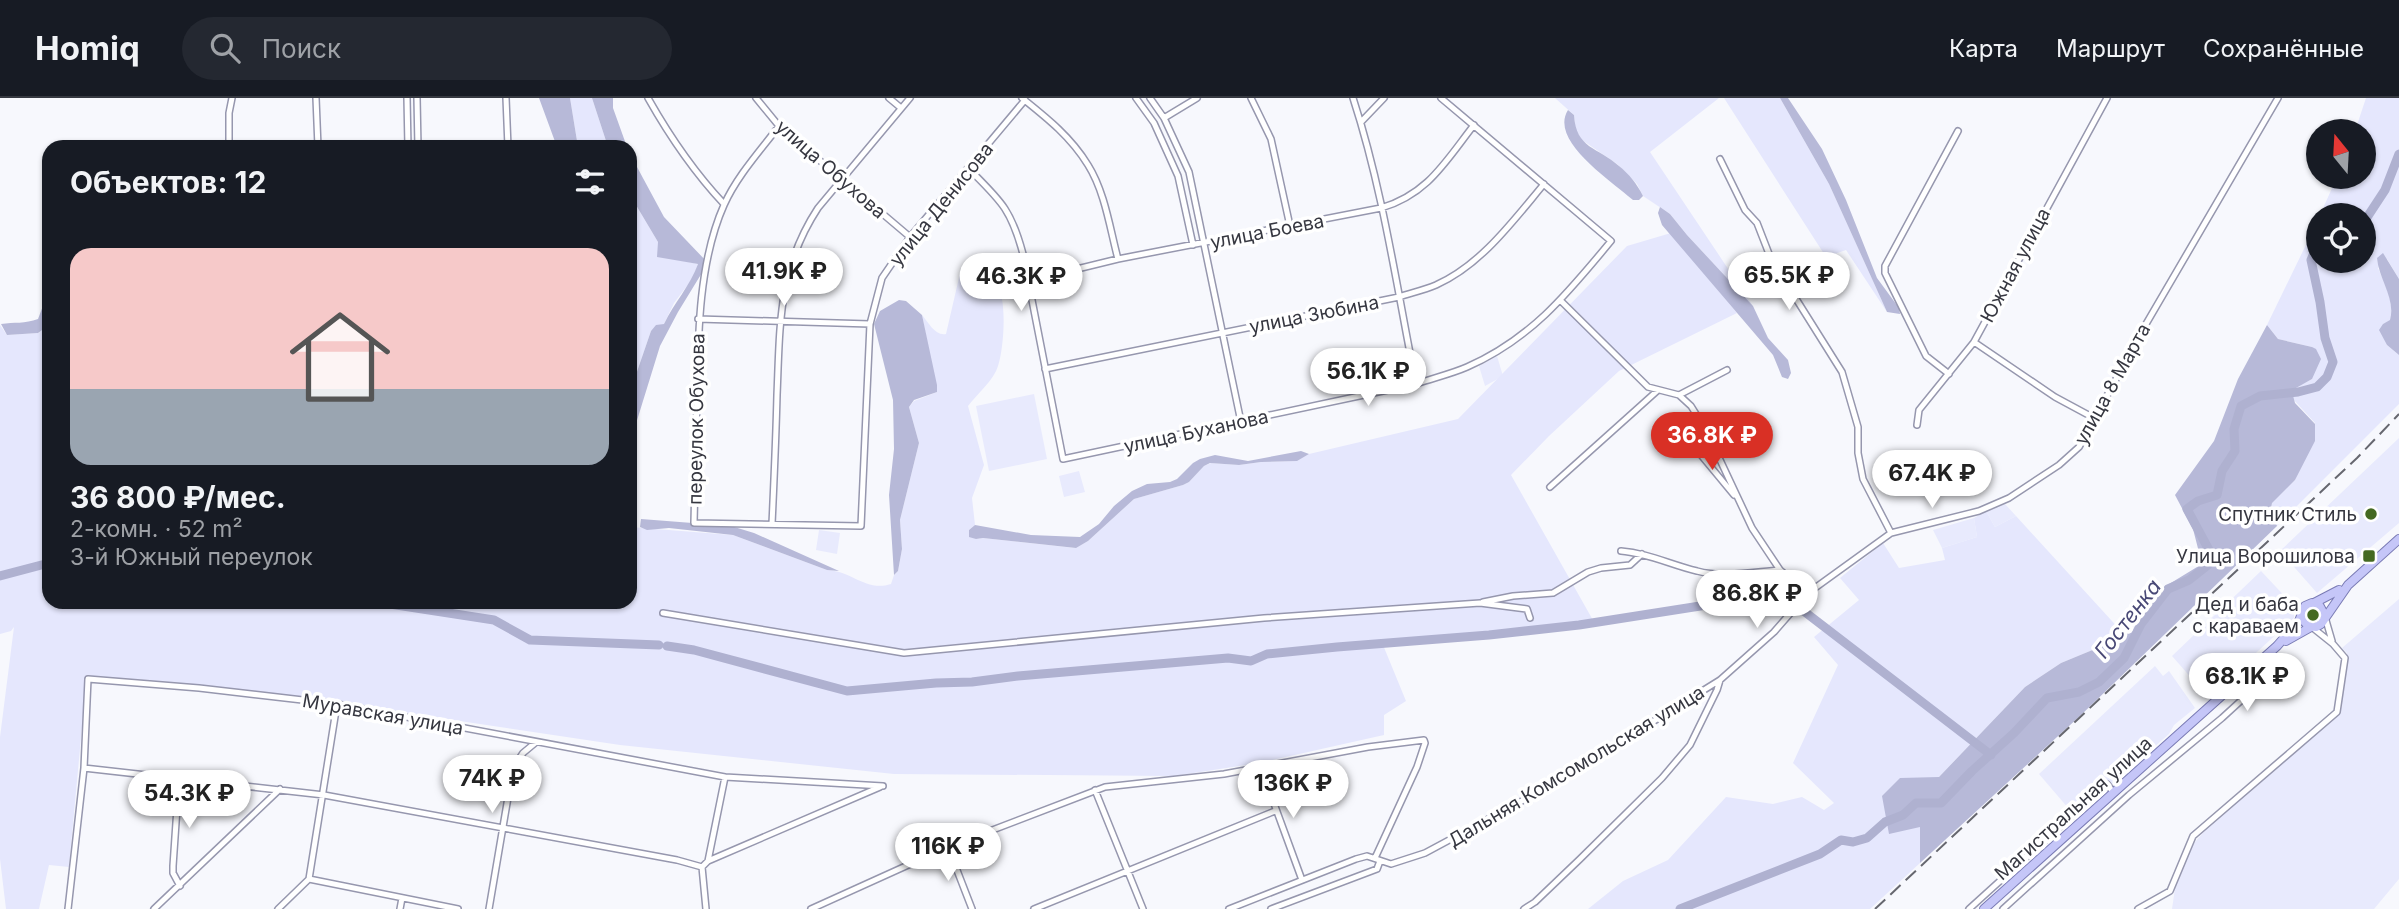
<!DOCTYPE html>
<html lang="ru">
<head>
<meta charset="utf-8">
<style>
	:root { --surface:#171b24; --page:#242831; --text:#f1f3f6; --muted:#9ea1a6; --line:#363941; --accent:#d93025 }
	body { margin:0; font-family:Inter,sans-serif; background:var(--page); color:var(--text); height:100vh; display:flex; flex-direction:column; font-size:26px; white-space:nowrap }
	* { box-sizing:border-box; margin:0 }
	p { font-size:23px; color:var(--muted) }
	.icon { flex:none; width:38px; height:38px; fill:none; stroke:currentColor; stroke-width:2; stroke-linecap:round; stroke-linejoin:round }
	.map { position:relative; flex:1; overflow:hidden }
	.details { position:absolute; left:42px; top:42px; width:595px; height:469px; display:flex; flex-direction:column; background:var(--surface); border-radius:21px; box-shadow:0 2px 5px #0004 }
	.details>* { flex:none }
	.needle { width:46px; rotate:342deg }
	.fabs { position:absolute; left:2306px; top:21px; display:grid; gap:14px }
	.fabs a { display:grid; place-items:center; width:70px; height:70px; border-radius:50%; background:var(--surface); box-shadow:0 2px 5px #0004; font-size:35px }
	.price { position:absolute; translate:-50% -60px; padding:0 16px; border-radius:24px; background:#fff; color:#222; font-size:23px; line-height:46px; filter:drop-shadow(0 2px 4px #0008) }
	.price::after { content:''; position:absolute; left:50%; top:42px; width:21px; height:16px; margin-left:-10px; background:inherit; clip-path:polygon(0 0,100% 0,50% 100%) }
	.price.on { background:var(--accent); color:#fff }
	ul { padding:0; list-style:none }
	li { display:grid; align-content:center; gap:14px; height:371px; padding:0 28px }
	li span { display:grid; place-items:center; height:217px; border-radius:21px; color:#555 }
	li>.icon { margin-inline-start:auto }
	span .icon { width:126px; height:126px; fill:#fffc; stroke-width:1 }
	li b { font-size:30px }
	h2 { display:flex; justify-content:space-between; align-items:center; height:84px; padding:0 28px; font-size:30px }
	header { display:flex; align-items:center; gap:42px; box-sizing:border-box; height:98px; padding:0 35px; background:var(--surface); border-bottom:2px solid var(--line) }
	header strong { font-size:33px }
	nav { display:flex; gap:38px; margin-inline-start:auto; font-size:24px }
	.search { width:490px; height:63px; background:var(--page); display:flex; align-items:center; gap:18px; box-sizing:border-box; padding:0 24px; border-radius:38px; color:var(--muted); font-size:26px }
	.map>svg:first-child { display:block }
	.built { fill:#e8eafd }
	.green { fill:#e5e7fd }
	.forest { fill:#b7b9d8 }
	.lines { fill:none; stroke-linecap:round; stroke-linejoin:round }
	.river { stroke:#afb1d0; stroke-width:9 }
	.street-casing { stroke:#9697ae; stroke-width:8 }
	.primary-casing { stroke:#7a7bb4; stroke-width:10 }
	.street { stroke:#fff; stroke-width:5 }
	.primary { stroke:#c5c6f8; stroke-width:8 }
	.rail { stroke:#66676f; stroke-width:2; stroke-dasharray:14 7; stroke-linecap:butt }
	.poi-dot { fill:#446922; stroke:#fff; stroke-width:2.5 }
	.labels { text-anchor:middle; stroke-width:7; stroke-linejoin:round; paint-order:stroke }
	.street-label { font-size:19px; fill:#363740; stroke:#fff }
	.poi-label { font-size:19px; fill:#363740; stroke:#fff; text-anchor:end }
	.water-label { font-size:21px; font-style:italic; fill:#494976; stroke:#fff }
</style>
</head>
<body>
<header>
<strong>Homiq</strong>
<div class="search"><svg class="icon" aria-label="search" viewBox="0 0 24 24"><circle cx="10" cy="10" r="6"/><path d="M15 15l6 6"/></svg>Поиск</div>
<nav><a>Карта</a><a>Маршрут</a><a>Сохранённые</a></nav>
</header>
<div class="map">
<svg width="2399" height="811" viewBox="0 0 2399 811">
	<rect width="100%" height="100%" fill="#f7f8fd"/>
	<path class="built" d="M1497,258l6,20 -18,10 -6,-20z
		M1034,296l13,65 -58,12 -13,-65z
		M2399,340v85l-82,70 -37,-42z
		M1079,373l6,21 -21,5 -5,-21z
		M2005,406l11,12 -21,11 -9,-16z
		M1974,420l3,19 -35,11 -9,-18z
		M819,432l21,3 -3,21 -21,-4z
		M2261,473l33,35v12l-86,79 -36,-41z
		M2399,501v280l-25,30h-202l7,-48 39,-46 17,-15 105,-87 7,-60 -5,-5z
		M2155,568l8,10 6,-5 26,37 -21,17 -5,9 -94,82 -36,-42z"/>
	<path class="green" d="M570,0h22l16,49h-30z
		M1555,0h164l-69,54 103,154 -66,-71 -17,-21 -27,-18 -6,-12 -20,-20 -35,-24 -7,-11 -1,-14z
		M1724,0h56l49,86 58,128 -41,-62 -20,7z
		M2366,0h33v181l-12,-20 -9,9c7,16 17,35 12,53l-7,3 4,21 12,10v49l-122,122 -6,-18 1,-6 23,-22 20,-57 -23,-25c0,-11 11,-14 20,-19v-32l-34,-8 -11,-14 52,-107v43h45v-46h-44l17,-38h27v-46h-9z
		M630,97l28,47 21,18 19,4 -5,14 -19,25 -10,21 -13,7 -21,61z
		M1671,135l66,80 -118,58 -70,65 -38,39 83,147 -211,23 23,56 -22,14v20l-125,28 -85,13 -280,-2 -274,-29 -247,-37 -184,-23 -97,-9 -6,8 -17,183 -20,-2 -10,44h-33l-6,-50v-122l14,-110 -3,4 -11,3v-309l7,10 31,-2 11,-8v277h581v-75l103,8 94,35c25,1 39,22 64,14l3,-9 4,-4 4,-22 -2,-29 19,-77 -10,-36 5,-6 23,-9 -15,-77c7,8 13,21 24,19l15,-65 5,-3c10,3 22,5 29,14 13,16 9,68 3,86 -4,14 -21,28 -30,40l16,59 -12,33 3,27 -6,5 7,9 7,-1 92,10 13,-7 46,-42 49,-14 6,-3 15,-16 7,-3 28,2 22,-3 35,-1 13,-7 149,-35 169,-173z
		M1986,413l9,16 21,-11 106,116 -15,12 -46,19 -36,24 -87,91h-38l20,48v37l-50,46h-282l35,-28 45,-21 58,-63 47,7 29,-7 22,13 10,-7 -41,-40 45,-98 -24,-28 45,-37 -19,-22 43,-35 16,25 46,-8 -3,-12 35,-11 -3,-19z"/>
	<path class="forest" d="M539,0h31l8,49h-21z
		M592,0h21v10l14,39h-19z
		M1780,0h8l34,51 24,51 31,78 22,30 1,6 -13,-2 -58,-128z
		M1568,12l6,5c2,34 24,32 45,51 10,8 18,18 24,30l-4,4h-6l-5,-4c-19,-17 -79,-56 -60,-86z
		M630,56l34,63 44,46 -30,49 -18,34 -30,97v-51l21,-61 5,-6 8,-1c10,-21 26,-38 34,-60l-41,-7 1,-15 -28,-47z
		M1660,109l10,7 17,21 66,71 15,32 20,22 3,13 -3,6 -6,-2 -9,-22 -111,-130 -4,-12z
		M2383,155l16,26v76l-12,-10 -8,-15 4,-6 7,-4c6,-21 -11,-40 -13,-62z
		M49,192v35l-11,8 -31,2 -6,-11c13,-2 24,0 37,-5z
		M899,202l7,1 16,14 15,70v7l-23,8 -5,7 10,36 -19,77 2,29 -4,22 -4,4 -5,-80 5,-46 -1,-49 -19,-76 6,-13z
		M2267,227l11,14 34,8 4,2 5,10 -9,20 -16,9 -4,4 3,11 20,21v17l-20,39 -23,23 -1,5 6,18 -196,189 -161,148v-36l-31,7 -7,-38 18,-18 39,-1 86,-90 36,-24 46,-19 15,-12 9,1 8,-6 17,-35 46,-28 -9,-35 -18,-34 39,-54 24,-62z
		M1301,353l8,3 -12,7 -36,1 -22,3 -29,-2 -6,3 -15,16 -6,3 -49,14 -46,42 -12,7 -93,-10 -7,1 -7,-2v-7l6,-5 56,10 49,2 19,-13 15,-18 18,-15 15,-7 23,-2 7,-3 16,-16 7,-4 15,-4 33,6z
		M641,421l90,7 23,7 85,38 -12,-1 -94,-35 -64,-7 -22,2 -7,-3z"/>
	<g class="lines">
		<path class="river" d="M2364,124l21,-32 14,-36
			M0,478l49,-13
			M377,504l117,18 36,20 129,5
			M1801,511l190,146
			M667,548l27,4 153,41 89,-8 36,-1 46,-6 210,-18 23,3 16,-7 70,-7 152,-12 90,-10 153,-24 31,-8 30,12
			M1680,811l140,-55 21,-14 12,2 14,-4 18,-16 18,-7 13,-12h25l31,-32 42,-38 33,-35 32,-6 20,-10 25,-24 17,-34 27,-35 21,-9 19,-15 1,-15 -22,-41 11,-8 19,-6 5,-24 13,-20 -1,-22 7,-23 19,-10 38,-4 19,-5 10,-10 6,-15 -8,-24 -5,-36 -9,-42 8,-19"/>
		<g class="street-casing">
			<path id="street" d="M316,0l2,49
				M407,0l1,49
				M417,0l1,49
				M506,0l2,49
				M648,0c22,39 45,73 76,106
				M756,0l23,28 131,111
				M889,0l12,10
				M1022,0c25,20 49,39 66,67 17,27 22,64 30,94
				M1136,0l18,25 24,53 15,69
				M1150,0l14,20 25,54 52,250
				M1251,0l20,41 19,87
				M1353,0c30,92 44,191 63,286
				M1164,20l33,-20
				M1361,24l23,-24
				M779,28c-19,25 -42,50 -55,79 -25,56 -26,129 -27,189 -1,43 -2,86 -3,129l167,3 9,-202 12,-46 28,-41 115,-137
				M229,49v-34l3,-15
				M1720,61l25,51 12,13 14,36 71,113 16,55v26l5,26 28,54
				M969,71c32,32 42,40 54,85l40,205 353,-75c17,-6 35,-10 51,-17 64,-28 101,-74 144,-126l-170,-143
				M1028,183l90,-22 263,-51c47,-14 64,-46 93,-83
				M1561,203l87,86 31,8 12,11 15,24 46,98 28,42 28,23
				M698,221l172,5
				M1974,244l81,55 39,21
				M1045,271l354,-72c12,-4 25,-7 37,-12 45,-20 77,-64 108,-101
				M1949,276l-23,-18 -41,-83v-7l73,-135
				M1679,297l48,-25
				M1917,327l2,-15 55,-68 133,-244
				M1691,345l43,52
				M1694,350l15,-12
				M1550,389l107,-96
				M772,426c2,-43 4,-86 5,-129 3,-71 1,-126 41,-187l92,-110
				M1621,453c27,2 50,14 76,20 26,7 56,1 83,-1
				M1483,504l30,-6 40,-3 35,-21 13,-4 29,-3 12,-11
				M663,515l241,40 360,-35 216,-15 47,6 3,9
				M2325,519l7,24
				M84,670l240,27 353,65 25,7 6,-6 172,-74
				M1261,670l41,112
				M179,681l-6,87v7l7,13
				M1095,692l48,119
				M948,749l24,62
				M708,763l17,-84
				M702,769l4,42
				M309,781l28,-175
				M309,781l149,30
				M68,811l16,-141 4,-89 111,9 138,16 388,73 158,9
				M154,811l126,-120
				M278,811l31,-30
				M400,811l2,-11
				M489,811l24,-141 10,-15 12,-10
				M811,811l137,-62 157,-60 119,-13 144,-27 56,-7 1,3 -8,24 -42,91
				M1034,811l241,-98
				M1229,811l127,-50 11,-3 24,8 34,-11 121,-65 174,-108 54,-48 34,-39 83,-60 88,-22 30,-13 50,-33 20,-18 67,-123 132,-226
				M1271,811l106,-40 3,-8
				M1524,811l11,-7 45,-43 82,-81 28,-33 27,-55 3,-10
				M1969,811l138,-125 6,8
				M2003,811l126,-114 93,-77 35,-32
				M2138,811l32,-18 23,-55 144,-124 8,-54 -12,-14 -20,-16"/>
		</g>
		<g class="primary-casing">
			<path id="primary" d="M2314,505l25,-13
				M2301,519l7,9 8,1 5,-3 27,-39 51,-46
				M2286,543l25,-14
				M1984,811l293,-263 22,-25 6,-15 7,-3 7,2 6,11"/>
		</g>
		<use href="#street" class="street"/>
		<use href="#primary" class="primary"/>
		<path class="rail" d="M1875,811l482,-451 42,-44"/>
	</g>
	<g class="poi-dot">
		<circle cx="2371" cy="416" r="7"/>
		<rect x="2362" y="451" width="14" height="14" rx="3.5"/>
		<circle cx="2313" cy="517" r="7"/>
	</g>
	<g class="labels">
		<g class="street-label">
			<text transform="translate(831 71) rotate(41)" y="7">улица Обухова</text>
			<text transform="translate(941 106) rotate(-51)" y="7">улица Денисова</text>
			<text transform="translate(1267 133) rotate(-11)" y="7">улица Боева</text>
			<text transform="translate(2015 167) rotate(-62)" y="7">Южная улица</text>
			<text transform="translate(1314 216) rotate(-11)" y="7">улица Зюбина</text>
			<text transform="translate(2112 286) rotate(-61)" y="7">улица 8 Марта</text>
			<text transform="translate(696 321) rotate(-89)" y="7">переулок Обухова</text>
			<text transform="translate(1196 333) rotate(-12)" y="7">улица Буханова</text>
			<text transform="translate(383 616) rotate(10)" y="7">Муравская улица</text>
			<text transform="translate(1576 668) rotate(-31)" y="7">Дальняя Комсомольская улица</text>
			<text transform="translate(2073 710) rotate(-42)" y="7">Магистральная улица</text>
		</g>
		<g class="poi-label">
			<text x="2357" y="423">Спутник Стиль</text>
			<text x="2355" y="465">Улица Ворошилова</text>
			<text x="2299" y="513">Дед и баба<tspan x="2299" dy="22">с караваем</tspan></text>
		</g>
		<g class="water-label">
			<text transform="translate(2128 521) rotate(-52)" y="7">Гостенка</text>
		</g>
	</g>
</svg>
<div class="fabs">
<a><svg class="needle" viewBox="-14 -14 28 28"><path d="M0-13l5 13h-10z" fill="#e53935"/><path d="M0 13l5-13h-10z" fill="#9ea1a6"/></svg></a>
<a><svg class="icon" aria-label="locate" viewBox="0 0 24 24"><circle cx="12" cy="12" r="6"/><path d="M12 2v4M12 18v4M2 12h4M18 12h4"/></svg></a>
</div>
<b class="price" style="left:784px;top:210px">41.9K ₽</b>
<b class="price" style="left:1789px;top:214px">65.5K ₽</b>
<b class="price" style="left:1021px;top:215px">46.3K ₽</b>
<b class="price" style="left:1368px;top:310px">56.1K ₽</b>
<b class="price on" style="left:1712px;top:374px">36.8K ₽</b>
<b class="price" style="left:1932px;top:412px">67.4K ₽</b>
<b class="price" style="left:1757px;top:532px">86.8K ₽</b>
<b class="price" style="left:2247px;top:615px">68.1K ₽</b>
<b class="price" style="left:492px;top:717px">74K ₽</b>
<b class="price" style="left:1293px;top:722px">136K ₽</b>
<b class="price" style="left:189px;top:732px">54.3K ₽</b>
<b class="price" style="left:948px;top:785px">116K ₽</b>
<section class="details">
<h2>Объектов: 12<svg class="icon" aria-label="filters" viewBox="0 0 24 24"><path d="M4 7h16M4 17h16"/><circle cx="9" cy="7" r="2"/><circle cx="15" cy="17" r="2"/></svg></h2>
<ul>
<li><span style="background:linear-gradient(#f6c9c9 65%,#9aa5b1 0)"><svg class="icon" aria-label="home" viewBox="0 0 24 24"><path d="M3 11l9-7 9 7M6 9v11h12V9"/></svg></span><div><b>36 800 ₽/мес.</b><p>2-комн. · 52 m²</p><p>3-й Южный переулок</p></div></li>
</ul>
</section>
</div>
</body>
</html>
